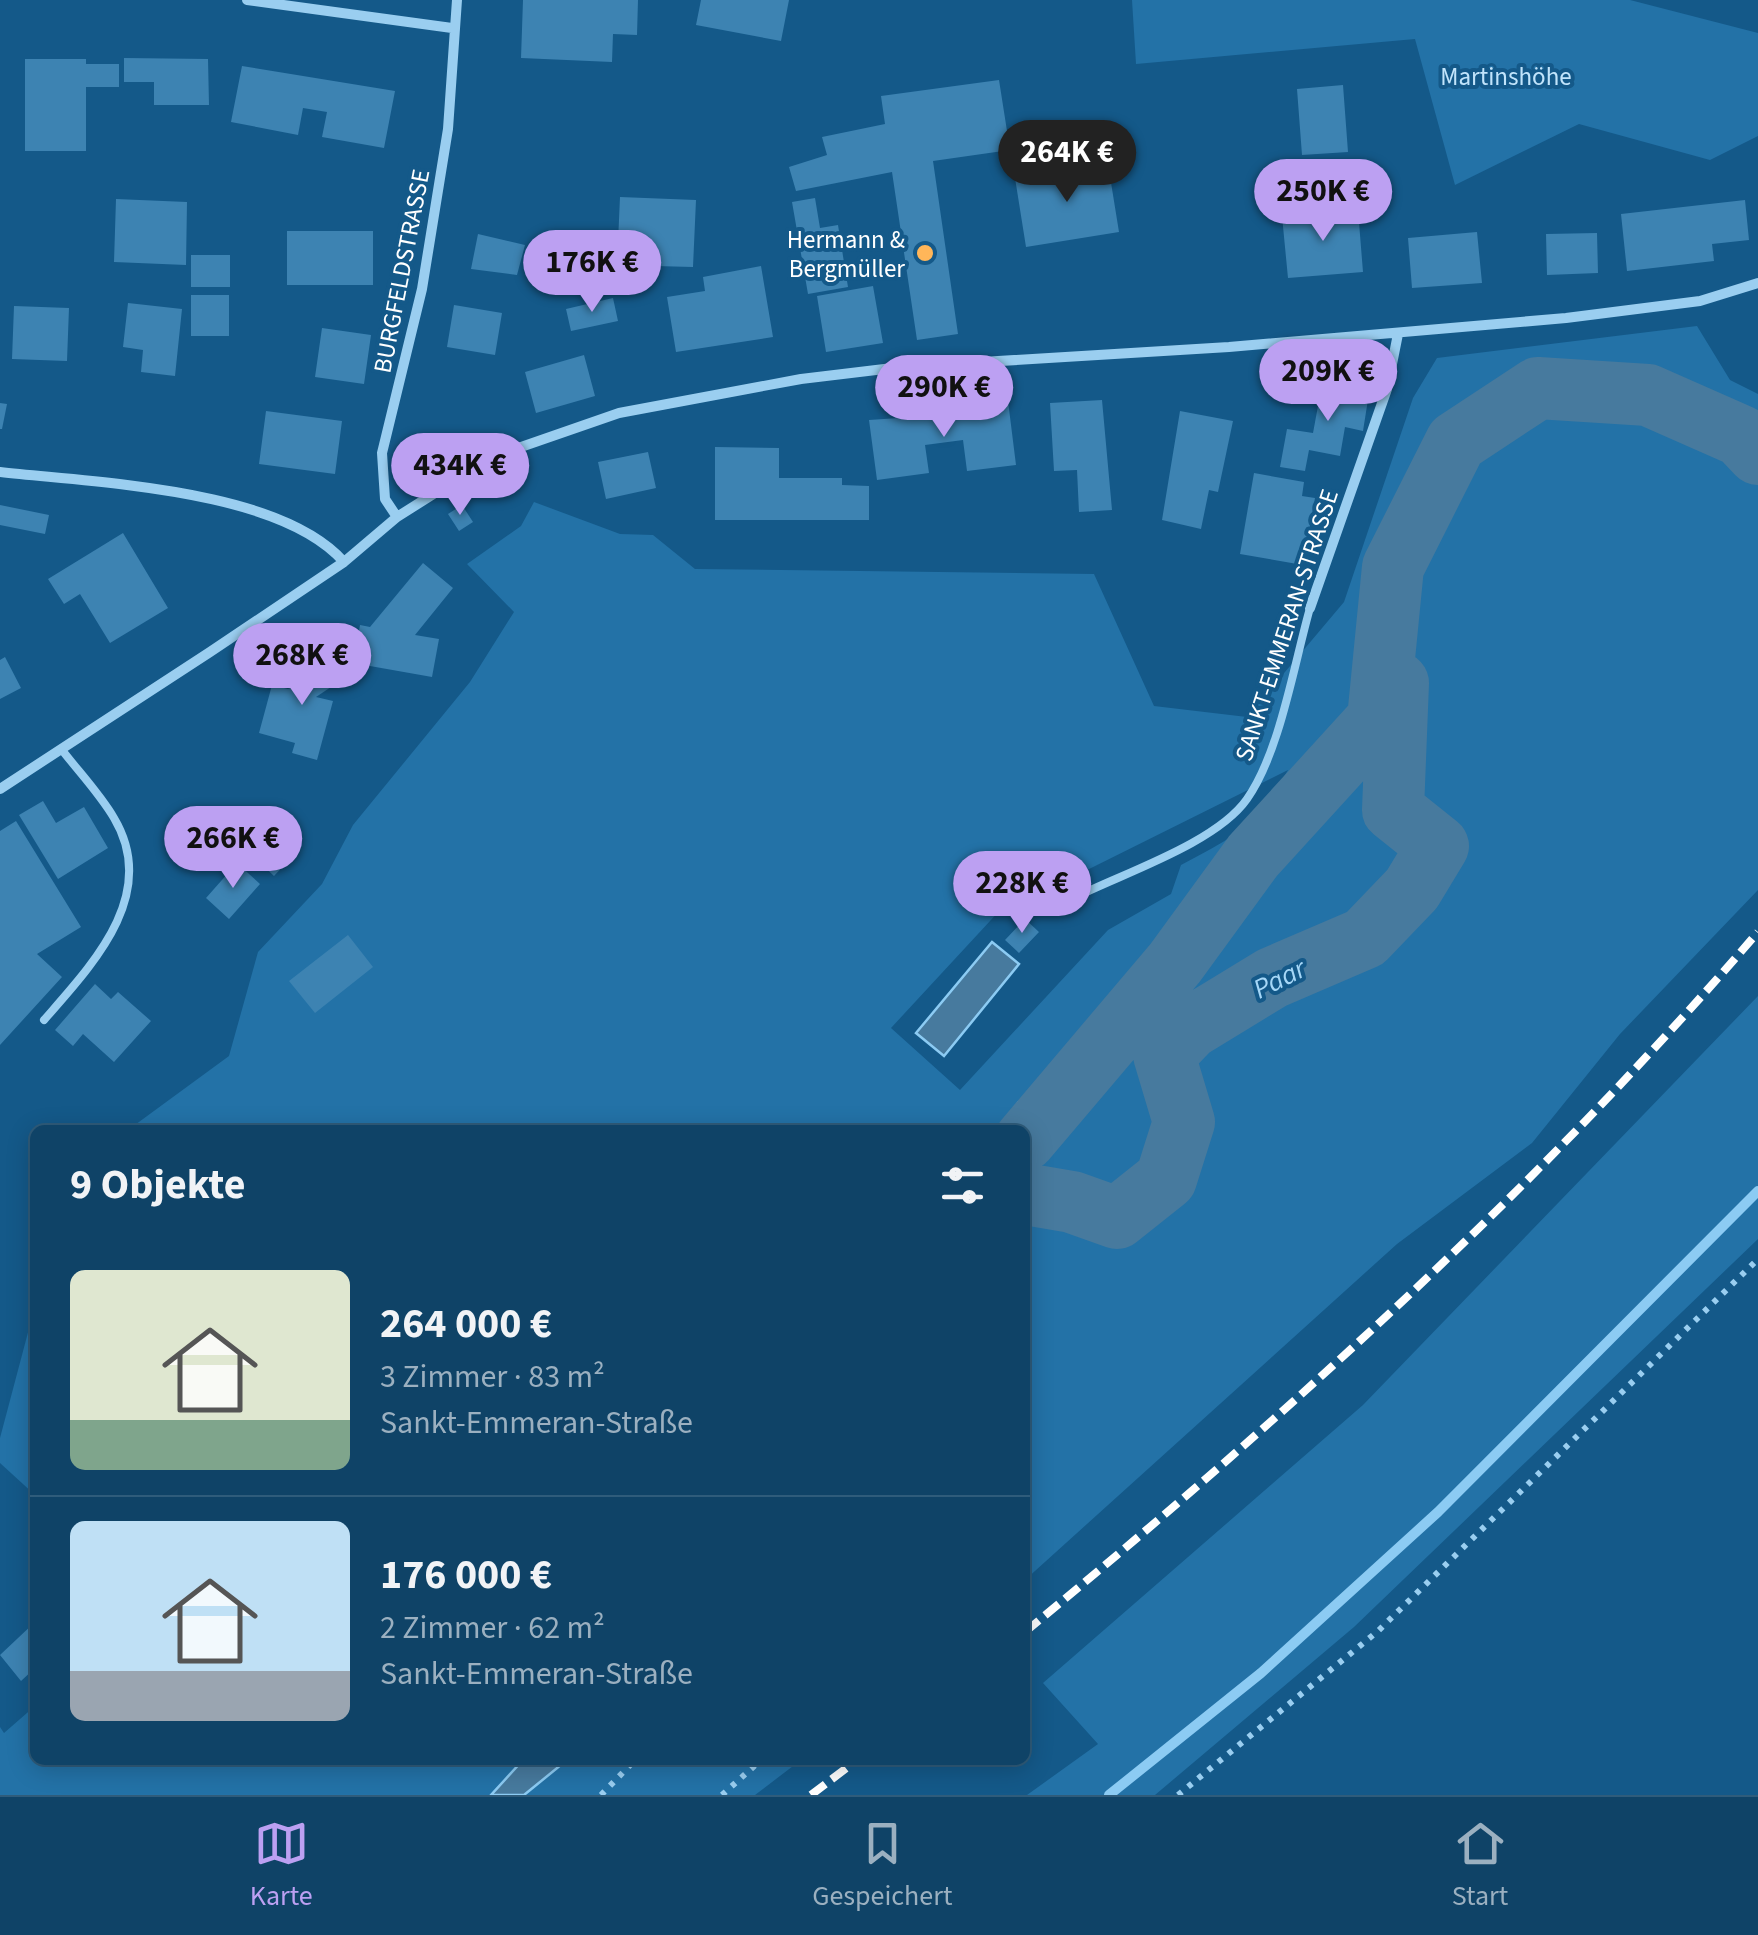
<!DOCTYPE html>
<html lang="de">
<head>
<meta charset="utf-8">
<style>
	:root { --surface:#0f4367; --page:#1d4e70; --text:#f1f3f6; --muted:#9bb0c0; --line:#2f5c7b; --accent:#bca0f2 }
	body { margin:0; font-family:"Source Sans 3",sans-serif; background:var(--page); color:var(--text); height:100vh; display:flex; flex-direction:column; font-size:38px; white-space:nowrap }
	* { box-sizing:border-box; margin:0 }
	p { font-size:32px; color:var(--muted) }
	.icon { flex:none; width:55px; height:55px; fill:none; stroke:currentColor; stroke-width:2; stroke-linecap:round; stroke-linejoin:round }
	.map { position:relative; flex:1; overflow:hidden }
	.panel { position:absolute; left:30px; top:1125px; width:1000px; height:640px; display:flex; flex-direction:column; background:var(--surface); border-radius:15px; box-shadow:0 5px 25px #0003,0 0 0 2px var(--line) }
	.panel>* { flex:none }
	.price { position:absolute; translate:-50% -85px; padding:0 22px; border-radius:35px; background:var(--accent); color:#111; font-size:32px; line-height:65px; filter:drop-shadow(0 2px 5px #0008) }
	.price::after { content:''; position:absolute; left:50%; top:60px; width:30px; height:22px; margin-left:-15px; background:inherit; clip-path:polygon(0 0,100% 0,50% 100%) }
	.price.selected { background:#222; color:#fff }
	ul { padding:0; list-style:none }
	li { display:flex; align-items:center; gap:30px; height:250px; padding:0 40px }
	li+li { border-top:2px solid var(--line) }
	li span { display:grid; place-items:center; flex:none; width:280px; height:200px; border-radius:15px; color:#555 }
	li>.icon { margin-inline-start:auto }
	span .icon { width:120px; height:120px; fill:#fffc; stroke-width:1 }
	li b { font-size:42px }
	h2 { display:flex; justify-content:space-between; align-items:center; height:120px; padding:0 40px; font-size:42px }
	.dock { display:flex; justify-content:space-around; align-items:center; height:140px; border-top:2px solid var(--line); background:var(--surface); font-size:28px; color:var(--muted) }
	.dock a { display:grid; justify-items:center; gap:5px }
	.dock .selected { color:var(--accent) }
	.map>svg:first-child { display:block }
	.green { fill:#2372a7; fill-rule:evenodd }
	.water { fill:#477a9e; stroke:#8ccbf3; stroke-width:2.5 }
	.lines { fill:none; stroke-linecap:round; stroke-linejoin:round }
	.stream { stroke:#8ccbf3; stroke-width:10 }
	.river { stroke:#477a9e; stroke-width:62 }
	.building { fill:#3d83b2 }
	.path { stroke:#9acef0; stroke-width:6; stroke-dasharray:5 8; stroke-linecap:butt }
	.lane { stroke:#9acef0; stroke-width:8 }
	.street { stroke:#9acef0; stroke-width:10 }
	.rail { stroke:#fff; stroke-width:8; stroke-dasharray:18 8; stroke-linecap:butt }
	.poi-dot { fill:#ffb659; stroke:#145989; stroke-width:4 }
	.labels { text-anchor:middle; stroke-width:8; stroke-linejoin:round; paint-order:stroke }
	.park-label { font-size:25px; fill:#c1e4fb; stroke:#145989 }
	.poi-label { font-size:25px; fill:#fff; stroke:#145989; text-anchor:end }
	.street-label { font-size:25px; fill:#fff; stroke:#145989 }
	.water-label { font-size:28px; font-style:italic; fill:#a6d7f7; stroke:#145989 }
</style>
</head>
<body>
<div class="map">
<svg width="1758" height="1795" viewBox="0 0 1758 1795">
	<rect width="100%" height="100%" fill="#145989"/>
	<path class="green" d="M1132,0h498l128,33v103l-48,24 -131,-36 -124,61 -40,-146 -279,25z
		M1697,326l33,54 28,14v496l-138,144 -88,109 -135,101 -372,336v-450h-897l101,-74 29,-104 64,-68 31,-59 117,-143 44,-70 -47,-48 54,-38 13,-24 86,32 33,1 42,34 399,5 60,132 93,11 97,-115 69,-204 24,-40zM1288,770c-33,56 -50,65 -107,95l-10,29 -63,36 -148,160 -69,-62 149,-161 25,14z
		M1758,996v243l-404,388 -199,168h-128l71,-51 -55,-61 320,-278z
		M35,1306v189l-35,-32v-25z
		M35,1706v54h488l-32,35h-491v-68l4,6z
		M567,1760h234l-46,35h-231z"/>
	<path class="water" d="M992,942l27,22 -75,92 -28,-23z
		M1018,1103l39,22 -32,37v-32h-17z
		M523,1760h44l-43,35h-33z"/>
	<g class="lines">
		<path class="stream" d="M1109,1795l152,-122 177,-161 320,-321"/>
		<path class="river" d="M1025,1140l150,-177 78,-107 125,-137 15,-152 63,-125 82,-54 110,7 93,41 17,18
			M1025,1194l47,8 45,16 49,-39 18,-57 -20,-67 26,-27 82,-50 93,-40 47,-49 26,-43 -45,-36 5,-127"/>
	</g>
	<path class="building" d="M523,0h115l-1,35 -24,-1 -1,28 -91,-4z
		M701,0h88l-8,41 -85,-16z
		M124,58l84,1 1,46h-55v-23h-30z
		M25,59h61v5h33v23h-33v64h-61z
		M242,66l153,25 -11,57 -62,-11 5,-25 -24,-4 -5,27 -67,-13z
		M999,80l11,70 -77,11 25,173 -41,6 -25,-168 -96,19 -7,-24 38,-12 -5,-18 63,-13 -4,-28z
		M1343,85l5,67 -46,3 -5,-66z
		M1108,164l11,68 -93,15 -11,-69z
		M620,197l76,3 -3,67 -76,-2z
		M815,198l5,30 18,-3 10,62 -40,7 -16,-92z
		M116,199l71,3 -1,63 -72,-3z
		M1745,200l4,40 -37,4 2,17 -87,10 -6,-57z
		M1358,210l5,62 -75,6 -6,-62z
		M287,231h86v54h-86z
		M1477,232l5,51 -70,5 -4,-50z
		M1597,233l1,40 -51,2 -1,-41z
		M478,234l47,11 -8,30 -46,-6z
		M191,255h39v32h-39z
		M761,266l12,71 -97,15 -9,-55 38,-6 -2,-14z
		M873,286l10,57 -57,9 -9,-56z
		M191,295h38v41h-38z
		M613,298l5,23 -47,10 -5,-22z
		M128,303l54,6 -7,67 -34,-4 2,-22 -20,-3z
		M454,305l48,8 -7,42 -48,-8z
		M14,306l55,2 -2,53 -55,-2z
		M322,328l49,7 -7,49 -49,-7z
		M584,355l11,41 -59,17 -11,-41z
		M1323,379l47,8 -7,44 -18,-4 -5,29 -31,-6 -4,21 -25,-4 7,-38 26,4z
		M1102,400l10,110 -33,2 -2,-42 -23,1 -4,-68z
		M1008,401l8,64 -49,6 -4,-31 -38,5 4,28 -52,7 -8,-60 90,-6 -1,-6z
		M0,403l7,1 -5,25h-2z
		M266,411l76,10 -7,53 -76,-10z
		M1180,411l53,10 -15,71 -9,-2 -8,39 -39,-9z
		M715,447l64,1v30h63v7l27,1v34h-154z
		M648,452l8,36 -50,11 -8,-37z
		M1254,473l50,9 -2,14 13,2 -12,67 -63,-11z
		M0,505l49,10 -4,19 -45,-9z
		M462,505l11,17 -14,9 -11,-17z
		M123,533l45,75 -58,35 -30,-49 -16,10 -16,-25z
		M423,563l30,25 -38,47 24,4 -7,38 -79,-14 7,-38 10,2z
		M318,649l22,32 -24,16 17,4 -16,59 -25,-7 3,-10 -36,-10 13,-48 16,4 17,-9 -11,-15z
		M5,657l16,31 -21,11v-39z
		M43,801l13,22 28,-16 24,41 -50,31 -39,-64z
		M16,821l65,106 -44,27 25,23 -62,68v-214z
		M275,822l27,24 -28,30 -26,-25z
		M237,863l23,21 -31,35 -23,-21z
		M1025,919l14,13 -20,21 -14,-13z
		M348,935l25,32 -58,46 -26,-32z
		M95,984l16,15 7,-7 33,29 -37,41 -31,-28 -10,12 -18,-16z
		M35,1622v46l-14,13 -21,-26z"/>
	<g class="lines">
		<path class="path" d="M601,1795l34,-35
			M722,1795l39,-35
			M1178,1795l200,-164 380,-372"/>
		<path class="lane" d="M1080,895c47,-23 137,-53 167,-96 33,-47 47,-135 63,-191
			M44,1020c48,-55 116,-125 70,-202 -14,-24 -35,-46 -52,-68"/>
		<path class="street" d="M247,0l205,28
			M0,472c95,11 279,16 344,90
			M397,517l-12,-18 -3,-46 40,-164 26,-160 9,-129
			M1310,608l77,-219 11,-55
			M0,789l210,-137 134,-90 53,-45 95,-60 127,-44 182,-34 100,-12 328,-20 337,-29 134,-17 58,-18"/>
		<path class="rail" d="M1025,1632c261,-216 512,-443 733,-700
			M811,1795l46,-35"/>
	</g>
	<circle class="poi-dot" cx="925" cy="253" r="10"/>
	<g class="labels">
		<g class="park-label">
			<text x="1506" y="85">Martinshöhe</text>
		</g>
		<g class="poi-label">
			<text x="905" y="248">Hermann &amp;<tspan x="905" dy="29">Bergmüller</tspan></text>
		</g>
		<g class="street-label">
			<text transform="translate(401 271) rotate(-79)" y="9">BURGFELDSTRASSE</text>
			<text transform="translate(1286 625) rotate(-72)" y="9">SANKT-EMMERAN-STRASSE</text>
		</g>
		<g class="water-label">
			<text transform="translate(1279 978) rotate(-27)" y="10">Paar</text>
		</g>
	</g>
</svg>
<b class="price selected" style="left:1067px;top:205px">264K €</b>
<b class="price" style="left:1323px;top:244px">250K €</b>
<b class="price" style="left:592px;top:315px">176K €</b>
<b class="price" style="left:1328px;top:424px">209K €</b>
<b class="price" style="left:944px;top:440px">290K €</b>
<b class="price" style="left:460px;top:518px">434K €</b>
<b class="price" style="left:302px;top:708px">268K €</b>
<b class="price" style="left:233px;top:891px">266K €</b>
<b class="price" style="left:1022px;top:936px">228K €</b>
<section class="panel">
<h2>9 Objekte<svg class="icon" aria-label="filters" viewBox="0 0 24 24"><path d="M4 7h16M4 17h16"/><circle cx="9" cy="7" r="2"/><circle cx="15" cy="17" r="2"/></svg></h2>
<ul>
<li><span style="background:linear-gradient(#dfe7d0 75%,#7fa58c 0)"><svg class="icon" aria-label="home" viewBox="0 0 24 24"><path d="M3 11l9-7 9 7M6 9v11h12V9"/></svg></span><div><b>264 000 €</b><p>3 Zimmer · 83 m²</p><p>Sankt-Emmeran-Straße</p></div></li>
<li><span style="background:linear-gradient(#bfe0f5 75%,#9aa5b1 0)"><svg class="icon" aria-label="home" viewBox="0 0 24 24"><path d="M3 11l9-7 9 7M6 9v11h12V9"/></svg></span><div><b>176 000 €</b><p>2 Zimmer · 62 m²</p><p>Sankt-Emmeran-Straße</p></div></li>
</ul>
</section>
</div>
<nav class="dock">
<a class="selected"><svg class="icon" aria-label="map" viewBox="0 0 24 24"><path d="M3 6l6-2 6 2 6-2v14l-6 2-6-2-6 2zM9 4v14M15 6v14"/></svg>Karte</a>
<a><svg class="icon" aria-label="saved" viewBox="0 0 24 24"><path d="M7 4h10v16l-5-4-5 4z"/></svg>Gespeichert</a>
<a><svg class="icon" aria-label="home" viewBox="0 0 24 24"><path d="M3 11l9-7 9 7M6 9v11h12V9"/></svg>Start</a>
</nav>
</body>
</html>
